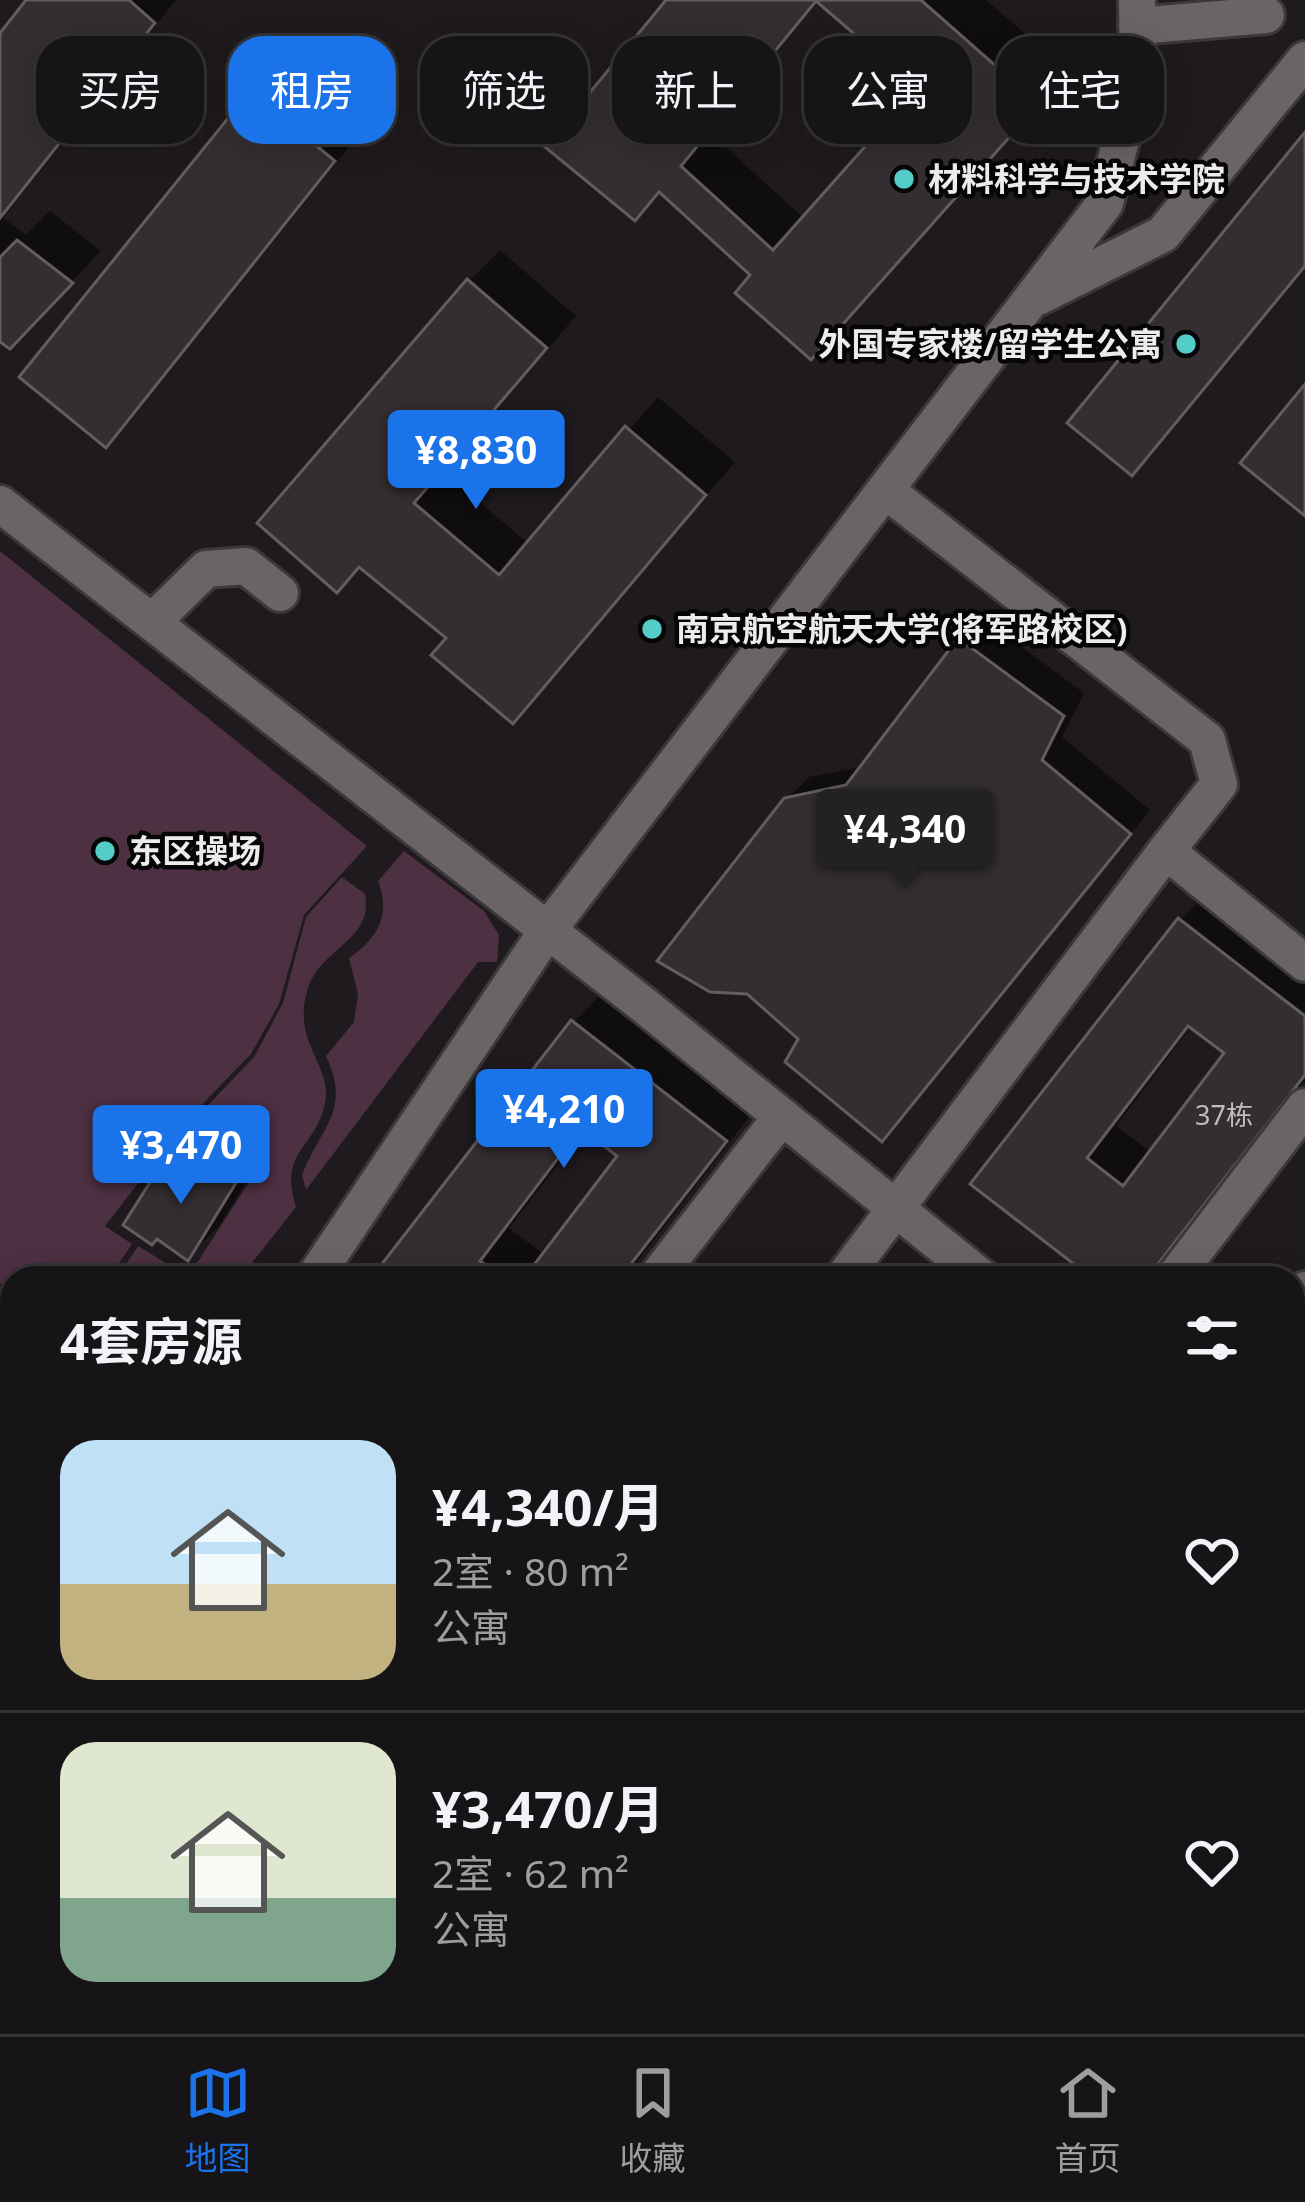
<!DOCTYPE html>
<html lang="zh">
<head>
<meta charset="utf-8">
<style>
	:root { --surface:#161416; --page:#1f1d1f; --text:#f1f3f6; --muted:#9e9ea1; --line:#353335; --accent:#1a73e8 }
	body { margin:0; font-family:"Noto Sans","Noto Sans SC",sans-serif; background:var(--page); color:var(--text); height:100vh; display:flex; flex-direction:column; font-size:45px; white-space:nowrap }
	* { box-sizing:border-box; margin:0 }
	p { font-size:39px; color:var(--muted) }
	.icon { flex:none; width:66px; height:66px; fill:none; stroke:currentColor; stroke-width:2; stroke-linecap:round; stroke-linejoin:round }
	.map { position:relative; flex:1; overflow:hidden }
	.drawer { position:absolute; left:0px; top:1266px; width:1305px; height:768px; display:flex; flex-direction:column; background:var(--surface); border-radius:36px 36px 0 0; box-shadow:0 6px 30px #0003,0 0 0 3px var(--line) }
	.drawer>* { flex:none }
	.top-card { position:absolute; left:36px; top:36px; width:1233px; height:108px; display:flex; gap:24px }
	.price { position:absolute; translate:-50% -102px; padding:0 27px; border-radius:12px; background:var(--accent); color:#fff; font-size:39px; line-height:78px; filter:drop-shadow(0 3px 6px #0008) }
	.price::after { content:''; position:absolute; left:50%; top:72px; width:36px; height:27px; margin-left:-18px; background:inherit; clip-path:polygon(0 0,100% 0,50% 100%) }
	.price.selected { background:#222; color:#fff }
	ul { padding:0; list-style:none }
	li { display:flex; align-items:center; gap:36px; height:300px; padding:0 60px }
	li+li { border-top:3px solid var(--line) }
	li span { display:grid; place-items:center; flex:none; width:336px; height:240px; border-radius:36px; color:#555 }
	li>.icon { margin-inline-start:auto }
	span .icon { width:144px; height:144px; fill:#fffc; stroke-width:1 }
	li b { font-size:51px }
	h2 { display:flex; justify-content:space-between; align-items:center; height:144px; padding:0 60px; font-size:51px }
	.tag { padding:0 42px; border-radius:36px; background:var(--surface); box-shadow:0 6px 30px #0003,0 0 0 3px var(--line); font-size:42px; line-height:108px }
	.tag.selected { background:var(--accent); color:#fff }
	.dock { display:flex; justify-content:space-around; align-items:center; height:168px; border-top:3px solid var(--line); background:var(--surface); font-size:33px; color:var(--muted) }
	.dock a { display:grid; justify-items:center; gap:6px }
	.dock .selected { color:var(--accent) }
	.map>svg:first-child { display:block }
	.green { fill:#4e3043 }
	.shadow { fill:#0007; fill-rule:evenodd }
	.building { fill:#332e31; stroke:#635d60; stroke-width:3; fill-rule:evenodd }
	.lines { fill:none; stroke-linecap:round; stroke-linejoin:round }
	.minor-casing { stroke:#3b383a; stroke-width:42 }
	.highway-casing { stroke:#3b383a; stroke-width:42 }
	.minor { stroke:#6a6467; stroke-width:36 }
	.highway { stroke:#f292d1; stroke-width:36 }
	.poi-dot { fill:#54cdc8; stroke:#070607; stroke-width:4.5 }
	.labels { text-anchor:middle; stroke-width:9; stroke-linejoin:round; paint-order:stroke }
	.number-label { font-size:27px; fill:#bfbcbe }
	.poi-label { font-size:33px; font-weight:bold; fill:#eeebed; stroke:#070607; text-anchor:start }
</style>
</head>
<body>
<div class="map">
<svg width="1305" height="2034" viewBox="0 0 1305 2034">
	<rect width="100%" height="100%" fill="#1e1a1d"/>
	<path class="green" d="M0,551l367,295 -63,69 -25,89 -28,50 -62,64 -84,108 27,18 -23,34h-97v13l-12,-8z
		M404,851l80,60 15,24 -2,27h-19l-172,228 -4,-15c18,-48 50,-63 24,-119l28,-34 4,-28 -9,-36c29,-20 42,-43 29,-77z
		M342,877l23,17c9,45 -42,54 -56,91 -20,58 24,78 16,118 -9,46 -47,46 -29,104l-56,71h-30l-15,-12 56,-87 -69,-41 10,-16 62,-65 29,-54 23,-86z
		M138,1246l52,32h-73z"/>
	<path class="shadow" d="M30,0h146l-173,218 23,17 24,-24 51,40 -60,63 -41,24v-300z
		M670,0h149l-109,133 95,86 116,-131 -101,-88h166l82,71 -226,254 -88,-50 -93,-85 -26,27z
		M283,62l81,66 -228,285 -31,30 147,-350z
		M500,250l76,66 -133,155 86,73 129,-147 77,65 -192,227 -30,31 -63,-82 -89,-73 108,-284z
		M983,618l101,75 -22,44 88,73 -246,307 -22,21 -81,-100 -15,-238 23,-23 56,-11 96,-126z
		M1211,889l94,73v118l-156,198h-52l-122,-94 205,-264zM1192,1025l36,28 -76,100 -36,-27z
		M604,991l152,117 -132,170h-250l200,-256zM586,1128l36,27 -77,100 -36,-27z
		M237,1128l31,18 -49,80 -31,31 -25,-90 31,-31 23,12z
		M928,1261l21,17h-38z"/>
	<path class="building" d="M26,0h103l26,23 -155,195v-185z
		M666,0h255l118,104 -228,256 -76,-67 15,-18 -91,-83 -24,29 -90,-74zM816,1l101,87 -144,162 -92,-84z
		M250,91l85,70 -229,287 -87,-71z
		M1305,132v134l-173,210 -65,-53z
		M17,240l56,43 -63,66 -10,-7v-85z
		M467,279l80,69 -133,155 85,72 126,-149 81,69 -193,229 -82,-69 15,-17 -87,-71 -22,26 -80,-70z
		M1305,384v132l-65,-53z
		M958,638l106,78 -22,44 89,74 -249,308 -97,-80 13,-23 -51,-45 -37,-2 -53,-31 127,-163 62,-13z
		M1178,918l127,98v59l-158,203h-55l-122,-94zM1188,1026l36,27 -101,133 -36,-28z
		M571,1020l156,121 -107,137h-96l93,-122 -36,-28 -101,133 24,17h-133z
		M204,1157l35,21 -51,83 -31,-22 -5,6 -29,-20 38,-60 26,14z
		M1305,1324v130l-12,15v-129z
		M1305,1764v113l-8,10 -4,-3v-106z"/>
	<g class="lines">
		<g class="minor-casing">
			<path id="minor" d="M1137,26l129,-11
				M1038,297l125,-63 142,-174
				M885,490l322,250 12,44 -53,67
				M0,504l645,502 337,272
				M152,622l54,-53 40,-3 34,27
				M314,1278l233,-347 558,-728 33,-131 -1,-72
				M656,1278l126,-162
				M843,1278l323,-427 139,112
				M1174,1278l131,-171
				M1293,1306l12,-16
				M0,1747l12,-18
				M1293,1927l12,9"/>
		</g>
		<g class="highway-casing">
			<path id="highway" d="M0,1462l12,8
				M0,1583l12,9
				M0,1679l12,8
				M0,1798l12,9
				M328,2022l18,12
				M517,2022l17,12
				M658,2022l18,12
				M861,2022l18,12"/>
		</g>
		<use href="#minor" class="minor"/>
		<use href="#highway" class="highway"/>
	</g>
	<g class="poi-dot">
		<circle cx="904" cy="179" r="12"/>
		<circle cx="1186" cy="344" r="12"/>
		<circle cx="652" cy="629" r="12"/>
		<circle cx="105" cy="851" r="12"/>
	</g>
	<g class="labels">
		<g class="number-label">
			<text x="1224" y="1125">37栋</text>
		</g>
		<g class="poi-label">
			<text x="928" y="191">材料科学与技术学院</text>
			<text x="1162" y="356" text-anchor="end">外国专家楼/留学生公寓</text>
			<text x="676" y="641">南京航空航天大学(将军路校区)</text>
			<text x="129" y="863">东区操场</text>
		</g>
	</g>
</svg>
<b class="price" style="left:476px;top:512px">¥8,830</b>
<b class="price selected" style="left:905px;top:891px">¥4,340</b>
<b class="price" style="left:564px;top:1171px">¥4,210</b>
<b class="price" style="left:181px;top:1207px">¥3,470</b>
<div class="top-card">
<a class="tag">买房</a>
<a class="tag selected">租房</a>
<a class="tag">筛选</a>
<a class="tag">新上</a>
<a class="tag">公寓</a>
<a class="tag">住宅</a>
</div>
<section class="drawer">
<h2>4套房源<svg class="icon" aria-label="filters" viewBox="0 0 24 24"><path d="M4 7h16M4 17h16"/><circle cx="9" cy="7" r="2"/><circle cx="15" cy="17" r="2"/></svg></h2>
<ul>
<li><span style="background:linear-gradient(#bfe0f5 60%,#c2b280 0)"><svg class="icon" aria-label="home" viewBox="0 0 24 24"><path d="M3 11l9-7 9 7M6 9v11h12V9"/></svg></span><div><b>¥4,340/月</b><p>2室 · 80 m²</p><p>公寓</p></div><svg class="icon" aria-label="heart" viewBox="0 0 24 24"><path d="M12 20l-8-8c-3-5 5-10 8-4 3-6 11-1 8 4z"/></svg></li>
<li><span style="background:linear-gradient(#dfe7d0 65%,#7fa58c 0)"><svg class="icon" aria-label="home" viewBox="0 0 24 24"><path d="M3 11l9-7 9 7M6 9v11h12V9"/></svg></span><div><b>¥3,470/月</b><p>2室 · 62 m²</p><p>公寓</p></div><svg class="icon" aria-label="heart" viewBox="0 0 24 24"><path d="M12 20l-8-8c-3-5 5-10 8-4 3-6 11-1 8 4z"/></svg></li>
</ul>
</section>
</div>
<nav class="dock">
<a class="selected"><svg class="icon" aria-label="map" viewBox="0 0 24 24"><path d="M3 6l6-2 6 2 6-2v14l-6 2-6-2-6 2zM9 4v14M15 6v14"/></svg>地图</a>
<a><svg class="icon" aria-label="saved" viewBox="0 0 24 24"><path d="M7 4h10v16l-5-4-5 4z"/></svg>收藏</a>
<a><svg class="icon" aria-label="home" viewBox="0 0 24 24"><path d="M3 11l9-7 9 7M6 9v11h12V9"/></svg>首页</a>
</nav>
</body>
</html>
